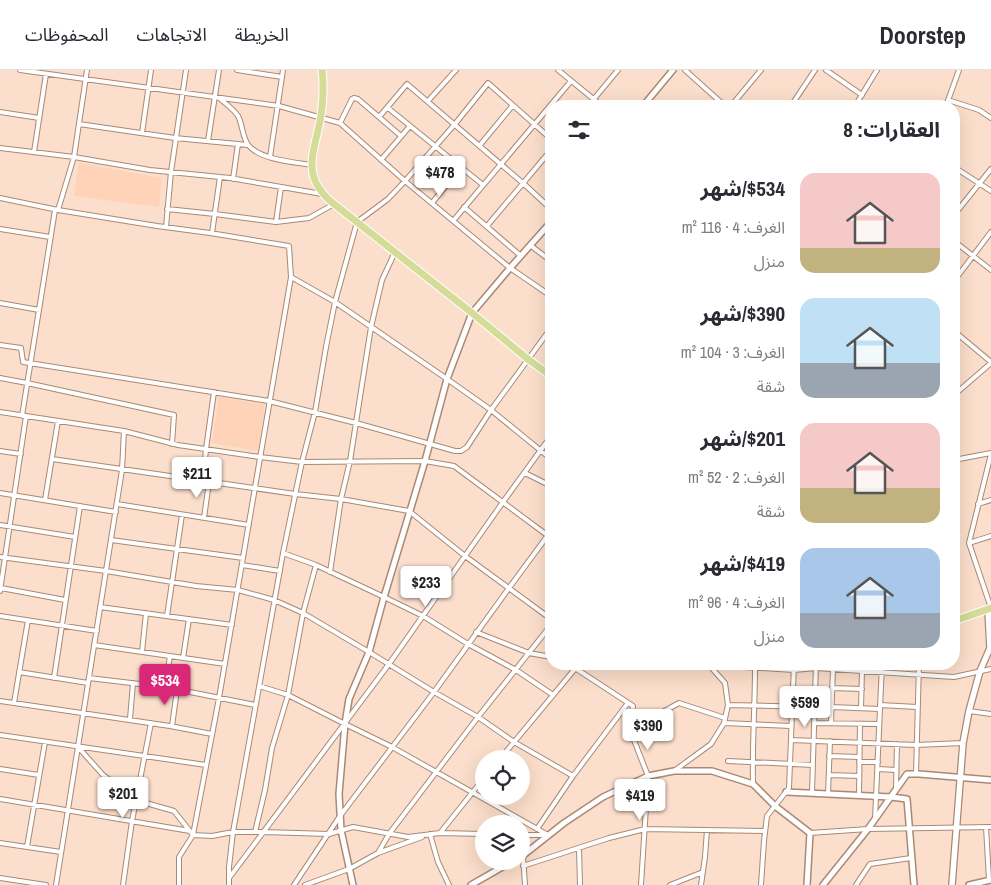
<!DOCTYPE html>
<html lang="ar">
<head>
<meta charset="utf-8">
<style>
	:root { --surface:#fff; --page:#f2f2f3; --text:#2b2b33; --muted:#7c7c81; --line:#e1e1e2; --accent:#db2777 }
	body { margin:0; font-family:"Archivo Narrow","Noto Sans Arabic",sans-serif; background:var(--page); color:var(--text); direction:rtl; height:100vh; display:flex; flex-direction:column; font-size:19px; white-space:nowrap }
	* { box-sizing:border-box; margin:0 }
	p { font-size:16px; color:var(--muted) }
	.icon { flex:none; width:28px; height:28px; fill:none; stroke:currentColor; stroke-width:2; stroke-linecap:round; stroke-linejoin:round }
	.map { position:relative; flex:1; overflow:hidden; direction:ltr }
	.details { position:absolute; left:545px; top:30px; width:415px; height:570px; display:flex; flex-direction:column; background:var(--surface); border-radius:20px; box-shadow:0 5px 20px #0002; direction:rtl }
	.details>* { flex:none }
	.tools { position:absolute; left:475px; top:680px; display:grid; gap:10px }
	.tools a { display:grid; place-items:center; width:55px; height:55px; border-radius:50%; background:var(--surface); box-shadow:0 5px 20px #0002; font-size:25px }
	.price { position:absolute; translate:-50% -42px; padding:0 11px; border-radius:5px; background:#fff; color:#222; font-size:16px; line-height:32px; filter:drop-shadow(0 1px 2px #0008) }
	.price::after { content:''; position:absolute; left:50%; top:30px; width:15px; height:11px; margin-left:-8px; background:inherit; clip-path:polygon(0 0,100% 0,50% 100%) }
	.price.current { background:var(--accent); color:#fff }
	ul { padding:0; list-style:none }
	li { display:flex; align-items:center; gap:15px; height:125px; padding:0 20px }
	li span { display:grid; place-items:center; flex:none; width:140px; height:100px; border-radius:15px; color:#555 }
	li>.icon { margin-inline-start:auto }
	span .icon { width:60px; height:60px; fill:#fffc; stroke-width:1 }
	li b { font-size:21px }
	h2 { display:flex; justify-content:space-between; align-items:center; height:60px; padding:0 20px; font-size:21px }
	header { display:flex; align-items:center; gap:30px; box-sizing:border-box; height:70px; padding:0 25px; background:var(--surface); border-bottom:1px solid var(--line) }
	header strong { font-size:24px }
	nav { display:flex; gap:28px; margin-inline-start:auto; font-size:18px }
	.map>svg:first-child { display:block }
	.built { fill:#fed3b7 }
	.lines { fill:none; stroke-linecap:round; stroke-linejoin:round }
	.minor-casing { stroke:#aa8974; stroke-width:6 }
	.tertiary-casing { stroke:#aa8974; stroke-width:8 }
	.secondary-casing { stroke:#aa8974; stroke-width:8 }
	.trunk-casing { stroke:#fff; stroke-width:9 }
	.minor { stroke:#fff; stroke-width:4 }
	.tertiary { stroke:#fff; stroke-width:5 }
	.secondary { stroke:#fff; stroke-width:5.5 }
	.trunk { stroke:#d4dc98; stroke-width:7 }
</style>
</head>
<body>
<header>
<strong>Doorstep</strong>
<nav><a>الخريطة</a><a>الاتجاهات</a><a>المحفوظات</a></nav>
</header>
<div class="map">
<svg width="991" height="815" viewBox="0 0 991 815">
	<rect width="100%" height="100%" fill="#fbdecb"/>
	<path class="built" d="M79,93l83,15 -3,29 -85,-11z
		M219,327l46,7 -7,47 -46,-8z"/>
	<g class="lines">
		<g class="minor-casing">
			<path id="minor" d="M20,0l259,36 61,17 65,58 105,87 41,28
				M237,0l45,7
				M558,0l44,36
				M685,0l40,36
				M826,0l36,25
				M219,28c5,4 16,13 19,18 5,9 4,22 11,30 13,14 44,16 63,19
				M948,30l31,10 12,8
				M428,31l28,-31
				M588,36l30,-36
				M731,36l30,-36
				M791,36l24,-36
				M855,36l22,-36
				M946,36l13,-36
				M388,38l95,77
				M0,42l39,6
				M379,47l28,-33 117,100 27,25
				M340,53l12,-24 2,-1 4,1 43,37
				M79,54l96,14 73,7
				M142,63l9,-63
				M208,71l11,-71
				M480,75l33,-40
				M0,78l74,9 76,13 80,8 92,16
				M34,82l12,-78
				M270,87l13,-87
				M381,90l29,-34
				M954,97l37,24
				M233,109l5,-35
				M0,128l58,12 99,16 53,7 79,13 2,31 -72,421 -26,137 -14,22v28
				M432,133l29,-36
				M464,137l57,49
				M167,139l48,5 61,8 33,-4 25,-14
				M58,140l16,-53 13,-87
				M954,145l37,-46
				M453,151l118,-140
				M276,152l5,-35
				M487,156l64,-76
				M166,157l5,-55 15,-102
				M0,159l50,8
				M212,163l8,-56
				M954,171l37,29
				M530,175l21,16
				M291,207l44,25 112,77 44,31 60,49
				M954,211l37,-49
				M0,233l39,7
				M954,261l37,31
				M0,275l21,3 2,14 246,39 87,22 99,28h6l6,-4 24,-37 60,-82
				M0,308l27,5 147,32 -2,29
				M954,325l37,-32
				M0,342l124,19 54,14 82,12 42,5 123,-1 29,5 97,72
				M22,346l33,-206
				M0,381l21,3
				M991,384l-22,89 22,65
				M52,389l243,35 46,5 68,12 56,45 86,63
				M954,390l37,-7
				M525,403l26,13
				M203,412l3,-33 8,-57
				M0,423l116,19
				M45,430l13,-79
				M117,434l132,21
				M978,434l13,-4
				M204,448l5,-36
				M0,455l75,12
				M111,470l132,18
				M969,473l22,-7
				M283,483l33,12 68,32 39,19 45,28 48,26 37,25
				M0,487l106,14 90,15 42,4 36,10 29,13 66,39 65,40 44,25 36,25 59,34
				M242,495l38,6
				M330,502l11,-73 9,-38 21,-134 11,-47 13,-28
				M1,518l64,12
				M0,521l26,-175
				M100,537l132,18
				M0,546l97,15
				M167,546l15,-101
				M476,562l53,21 22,4
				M94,575l131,19
				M142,582l4,-39
				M183,588l6,-39
				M566,594l9,4 58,38 -3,24 18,46 -7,109
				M709,595l85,5 22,-2 138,9 37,-8
				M19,602l69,11
				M54,608l26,-172
				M89,608l76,9 90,18
				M259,616l29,9 57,29 47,23 156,88h-27
				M165,617l5,-31
				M832,618l30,1
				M0,631l170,25 42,8
				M14,633l14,-83
				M728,635l86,2
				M880,635l37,2
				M831,637l49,2
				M861,638l1,-37
				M969,641l22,3
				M130,649l3,-36
				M724,653l67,3
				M814,653l65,1
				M831,653l2,-54
				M172,656l5,-36
				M630,660l49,-27 46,15
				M0,665l206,30
				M791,670l125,5 47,-2
				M78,677l25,28 36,26 35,10 19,24 19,1 21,-4h31l65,2 24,-7 55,10 32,-4 44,1
				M829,686l30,1
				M500,689l79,-95
				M728,691l85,4
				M859,692h19
				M0,699l39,6
				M878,699l18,1
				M674,701l37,-27 13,-21 4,-18 -3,-22 -16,-18
				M916,704l3,-110
				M829,705l30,1
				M753,714c-1,-39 2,-78 2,-117
				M896,719l1,-45
				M812,723l4,-129
				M828,724l2,-53
				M859,725l1,-71
				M0,729l190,32
				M875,749l7,-155
				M986,757l3,53
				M537,759l36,-53 55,-73
				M255,762l10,-42 7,-42 16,-53 15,-82 13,-48
				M440,763l44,-55
				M810,763l58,-4 123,-2
				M429,765l1,-1 8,28 11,23
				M0,773l61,9
				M27,777l18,-105
				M579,778l1,37
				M378,783l11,-19 89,-117 73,-92
				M523,786l2,29
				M523,796l86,-28 36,-9 120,2
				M0,808l46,7
				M229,808l160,-214 114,-162 48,-66
				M56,815l66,-415 2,-39
				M123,815l9,-64 19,-98
				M229,815v-18l4,-35 50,-279 19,-91 13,-50 11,-65 9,-45 22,-80 31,-23 17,-18 50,-57 33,-41 63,56
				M294,815l46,-69 94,-124 75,-104 42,-57
				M305,815l44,-16 29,-16 44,-16
				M670,815l33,-13
				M701,815l4,-28 2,-27
				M761,815l3,-44 3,-25 22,-28 5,-124
				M856,815l14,-21 41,-6"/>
		</g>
		<g class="tertiary-casing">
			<path id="tertiary" d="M643,36l30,-36
				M786,722l105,5 16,2 7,86
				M521,787l43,-34 39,-26 45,-21 26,-5h38l41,13 22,22 35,27 -3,52
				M353,815l-12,-55 -2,-36 6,-70 4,-25 20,-47 15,-55 41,-136 22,-82 25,-66 38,-45 41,-46
				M471,815l42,-24
				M823,815l45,-56 39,-55h12l72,6
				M969,815l22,-5"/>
		</g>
		<g class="secondary-casing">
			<path id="secondary" d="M952,815l11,-142 6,-32 11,-40 10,-23 -2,-39"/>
		</g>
		<g class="trunk-casing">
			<path id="trunk" d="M322,0c2,16 1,34 -2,51 -3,17 -12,40 -6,57 3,9 9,16 15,22l143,113 57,47 22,16
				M954,551l37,-13"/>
		</g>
		<use href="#minor" class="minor"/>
		<use href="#tertiary" class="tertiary"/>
		<use href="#secondary" class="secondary"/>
		<use href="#trunk" class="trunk"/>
	</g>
</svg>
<div class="tools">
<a><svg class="icon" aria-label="locate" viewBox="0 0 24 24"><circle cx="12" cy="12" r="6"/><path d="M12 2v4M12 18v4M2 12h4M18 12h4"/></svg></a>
<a><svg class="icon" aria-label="layers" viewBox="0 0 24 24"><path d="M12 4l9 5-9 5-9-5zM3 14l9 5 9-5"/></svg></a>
</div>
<b class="price" style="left:440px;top:128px">$478</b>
<b class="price" style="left:197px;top:429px">$211</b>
<b class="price" style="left:426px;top:538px">$233</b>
<b class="price current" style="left:165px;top:636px">$534</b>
<b class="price" style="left:805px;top:658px">$599</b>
<b class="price" style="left:648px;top:681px">$390</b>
<b class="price" style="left:123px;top:749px">$201</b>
<b class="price" style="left:640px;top:751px">$419</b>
<section class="details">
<h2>العقارات: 8<svg class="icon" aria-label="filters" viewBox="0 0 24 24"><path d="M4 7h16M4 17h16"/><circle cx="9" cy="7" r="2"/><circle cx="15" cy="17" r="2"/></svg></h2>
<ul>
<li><span style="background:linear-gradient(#f6c9c9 75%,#c2b280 0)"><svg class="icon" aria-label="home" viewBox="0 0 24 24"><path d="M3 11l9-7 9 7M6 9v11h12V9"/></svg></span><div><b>$534/شهر</b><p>الغرف: 4 · 116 m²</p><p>منزل</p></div></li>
<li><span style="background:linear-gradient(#bfe0f5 65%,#9aa5b1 0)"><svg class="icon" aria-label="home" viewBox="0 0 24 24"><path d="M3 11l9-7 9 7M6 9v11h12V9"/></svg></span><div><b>$390/شهر</b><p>الغرف: 3 · 104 m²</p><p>شقة</p></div></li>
<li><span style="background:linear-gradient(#f6c9c9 65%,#c2b280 0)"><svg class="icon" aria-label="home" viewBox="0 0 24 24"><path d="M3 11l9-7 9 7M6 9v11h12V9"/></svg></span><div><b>$201/شهر</b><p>الغرف: 2 · 52 m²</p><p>شقة</p></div></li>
<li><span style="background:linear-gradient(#a9c7e8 65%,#9aa5b1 0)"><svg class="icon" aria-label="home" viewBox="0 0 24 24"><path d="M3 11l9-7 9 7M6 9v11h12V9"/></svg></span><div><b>$419/شهر</b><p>الغرف: 4 · 96 m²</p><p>منزل</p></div></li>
</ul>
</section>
</div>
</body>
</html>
